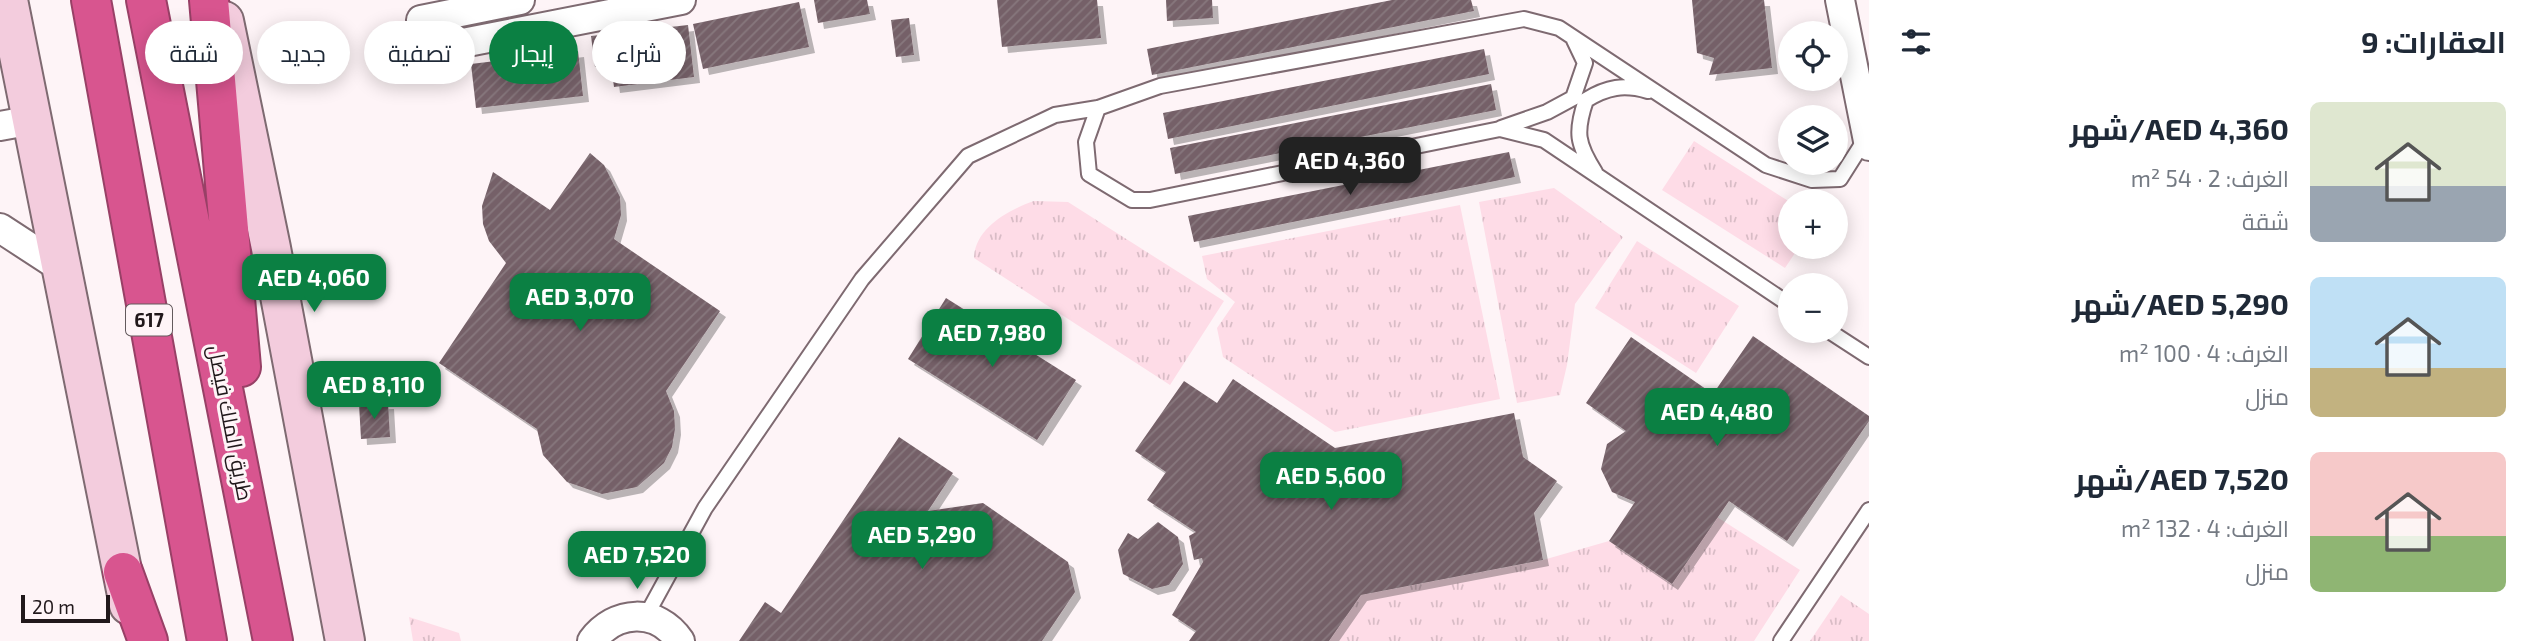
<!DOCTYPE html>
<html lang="ar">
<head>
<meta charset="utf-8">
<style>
	:root { --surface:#fff; --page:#f2f2f3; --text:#1f2937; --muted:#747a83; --accent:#0b8043 }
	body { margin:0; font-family:"Exo 2",Cairo,sans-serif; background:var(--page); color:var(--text); direction:rtl; height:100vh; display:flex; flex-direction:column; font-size:26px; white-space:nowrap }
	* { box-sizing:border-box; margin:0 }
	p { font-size:23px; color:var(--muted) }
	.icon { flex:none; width:38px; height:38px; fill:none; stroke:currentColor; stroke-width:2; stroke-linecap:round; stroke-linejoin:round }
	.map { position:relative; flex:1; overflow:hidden; direction:ltr }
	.side { display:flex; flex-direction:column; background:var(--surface); width:665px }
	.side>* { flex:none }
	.banner { position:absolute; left:21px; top:21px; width:665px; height:63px; direction:rtl; display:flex; gap:14px }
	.buttons { position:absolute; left:1778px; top:21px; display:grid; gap:14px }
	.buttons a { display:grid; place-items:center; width:70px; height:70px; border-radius:50%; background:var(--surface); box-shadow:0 4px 18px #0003; font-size:35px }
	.scale { position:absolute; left:21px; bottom:18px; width:89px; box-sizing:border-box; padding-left:7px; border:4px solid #21181b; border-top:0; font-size:19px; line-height:24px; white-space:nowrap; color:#21181b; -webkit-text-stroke:5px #fef4f7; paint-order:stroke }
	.price { position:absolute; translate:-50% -60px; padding:0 16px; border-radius:14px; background:var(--accent); color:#fff; font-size:23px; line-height:46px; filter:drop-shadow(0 2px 4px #0008) }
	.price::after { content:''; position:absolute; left:50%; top:42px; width:21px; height:16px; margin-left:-10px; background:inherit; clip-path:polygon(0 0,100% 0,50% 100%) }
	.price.active { background:#222; color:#fff }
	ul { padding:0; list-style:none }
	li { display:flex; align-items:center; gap:21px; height:175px; padding:0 28px }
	li span { display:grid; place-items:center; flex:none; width:196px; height:140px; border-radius:10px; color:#555 }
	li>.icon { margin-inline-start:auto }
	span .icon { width:84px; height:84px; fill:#fffc; stroke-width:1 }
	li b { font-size:30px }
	h2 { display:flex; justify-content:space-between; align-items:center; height:84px; padding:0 28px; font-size:30px }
	.pill { padding:0 24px; border-radius:32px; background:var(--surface); box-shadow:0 4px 18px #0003; font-size:24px; line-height:63px }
	.pill.active { background:var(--accent); color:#fff }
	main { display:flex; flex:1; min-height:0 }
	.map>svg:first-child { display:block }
	.grass { fill:url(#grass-tufts) }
	.building { fill:url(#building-hatch); filter:url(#shadow) }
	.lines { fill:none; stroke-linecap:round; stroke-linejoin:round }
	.lane-casing { stroke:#7e6a71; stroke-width:18 }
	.street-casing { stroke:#7e6a71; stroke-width:32 }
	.secondary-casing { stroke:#7e6a71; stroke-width:42 }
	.highway-casing { stroke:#984066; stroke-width:42 }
	.lane { stroke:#fff; stroke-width:14 }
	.street { stroke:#fff; stroke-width:28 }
	.secondary { stroke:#f3ccdd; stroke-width:38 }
	.highway { stroke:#d8558f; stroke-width:38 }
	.labels { text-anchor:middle; stroke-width:6; stroke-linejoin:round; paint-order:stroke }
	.shield { fill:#fef4f7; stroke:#635a5d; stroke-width:2 }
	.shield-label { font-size:19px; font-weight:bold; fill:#21181b }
	.street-label { font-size:21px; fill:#21181b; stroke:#fef4f7 }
</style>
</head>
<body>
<main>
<section class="side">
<h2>العقارات: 9<svg class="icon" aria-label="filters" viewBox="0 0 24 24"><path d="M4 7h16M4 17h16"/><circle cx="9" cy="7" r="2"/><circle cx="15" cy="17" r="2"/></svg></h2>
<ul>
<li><span style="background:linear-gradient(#dfe7d0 60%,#9aa5b1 0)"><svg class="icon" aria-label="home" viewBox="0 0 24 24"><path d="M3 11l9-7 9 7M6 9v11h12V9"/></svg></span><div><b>AED 4,360/شهر</b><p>الغرف: 2 · 54 m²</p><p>شقة</p></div></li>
<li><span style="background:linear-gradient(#bfe0f5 65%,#c2b280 0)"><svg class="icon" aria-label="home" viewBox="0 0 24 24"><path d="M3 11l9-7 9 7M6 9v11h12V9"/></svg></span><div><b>AED 5,290/شهر</b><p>الغرف: 4 · 100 m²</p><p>منزل</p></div></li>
<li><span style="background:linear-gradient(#f6c9c9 60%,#8fb573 0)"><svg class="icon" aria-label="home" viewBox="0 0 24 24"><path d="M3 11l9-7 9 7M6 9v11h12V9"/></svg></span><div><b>AED 7,520/شهر</b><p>الغرف: 4 · 132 m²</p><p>منزل</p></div></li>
</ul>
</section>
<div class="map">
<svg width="1869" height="641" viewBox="0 0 1869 641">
	<defs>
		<pattern id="grass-tufts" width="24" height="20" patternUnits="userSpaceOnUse" patternTransform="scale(1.75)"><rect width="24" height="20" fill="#fedce7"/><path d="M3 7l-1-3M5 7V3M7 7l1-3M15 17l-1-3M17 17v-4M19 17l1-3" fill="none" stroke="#d9bcc6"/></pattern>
		<pattern id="building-hatch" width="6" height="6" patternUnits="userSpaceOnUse" patternTransform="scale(1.75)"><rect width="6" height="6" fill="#756168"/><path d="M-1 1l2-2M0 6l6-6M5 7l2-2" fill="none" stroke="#87777d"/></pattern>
		<filter id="shadow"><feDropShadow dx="6" dy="6" stdDeviation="0" flood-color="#0004"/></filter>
	</defs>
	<rect width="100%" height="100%" fill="#fef4f7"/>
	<path class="grass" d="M1694,141l96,61v45h9l-14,21 -123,-78z
		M1554,188l69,49 -48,67 -8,61 -7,30 -43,8 -38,-201z
		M1034,201l34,1 156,99 -54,84 -196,-127c1,-30 34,-48 60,-57z
		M1460,205l40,194 -165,33 -112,-75 -6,-29 18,-26 -28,-23 -5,-23z
		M1637,241l102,65 -43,67 -101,-65z
		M1717,517l83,53 -46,71h-425l32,-46 182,-35 66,-19 63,43z
		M1841,595l28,19v27h-59z
		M409,617l50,16 2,8h-48z"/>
	<path class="building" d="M814,0h53l3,14 -52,9z
		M997,0h100l4,38 -99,9z
		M1166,0h46l1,18 -46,3z
		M1392,0h79l3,11 -322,64 -5,-26z
		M1692,0h72l8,68 -63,7 5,-17 -17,-5z
		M799,2l10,45 -106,22 -10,-45z
		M909,18l5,37 -18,2 -5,-37z
		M688,25l6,52 -80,10 -3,-22 -16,2 -4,-31z
		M1484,49l5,25 -321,65 -5,-26z
		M578,51l5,45 -107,12 -5,-44z
		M1491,84l5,26 -321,64 -5,-26z
		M1509,152l6,25 -321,65 -6,-26z
		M590,153l14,12 16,32 1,18 -7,24 106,72 -54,80 8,20 1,18 -3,18 -8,16 -27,24 -35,7 -35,-12 -24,-27 -6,-26 -98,-66 67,-100 -17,-22 -6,-17 -1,-18 11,-34 57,38z
		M946,298l130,82 -39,60 -129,-81z
		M1753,336l116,80v5l-82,120 -58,-40 -57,83 -63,-43 26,-39 -23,-10 -11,-23 6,-25 19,-13 -40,-28 45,-66 82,57z
		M1233,379l102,69 179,-35 9,44 34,24 -23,32 9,47 -182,35 -32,46h-140l7,-10 -24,-16 31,-53 -1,-4 -8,2 -5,-24 7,-4 -49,-32 19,-28 -31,-21 49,-70 33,22z
		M388,403l2,34 -29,2 -2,-35z
		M899,437l54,36 -25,38 55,-8 85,59 7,30 -33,49h-303l26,-39 16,11z
		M1158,522l20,15 5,27 -14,21 -17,4 -29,-15 -5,-24 10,-17 10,6z"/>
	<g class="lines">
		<g class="lane-casing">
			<path id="lane" d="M1098,108l-12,34 3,32 43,26h18l350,-71 44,11 246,165
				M1501,128l46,-16 26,-14 12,-35 -11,-23
				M1595,172c-18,-28 -20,-40 -9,-72 21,-13 38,-16 62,-9
				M1829,331l40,26
				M646,616l59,-108 157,-229 106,-123 87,-41 43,-7 62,-22 364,-67 35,9 207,137 46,15 28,-1 26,-41
				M1781,641l88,-131"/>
		</g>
		<g class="street-casing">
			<path id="street" d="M520,0l-99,20 6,30 254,-50
				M1840,0l29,146
				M0,126l33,-6
				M0,228l63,41
				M592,641c23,-31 65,-34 88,0"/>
		</g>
		<g class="secondary-casing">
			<path id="secondary" d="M8,0l121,605
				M224,21l47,227 74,393"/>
		</g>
		<g class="highway-casing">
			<path id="highway" d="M91,0l116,641
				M146,0l127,641
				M209,0l32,367
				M123,572l25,69"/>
		</g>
		<use href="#lane" class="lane"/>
		<use href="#street" class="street"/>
		<use href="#secondary" class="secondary"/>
		<use href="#highway" class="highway"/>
	</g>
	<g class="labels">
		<rect class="shield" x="126" y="304.5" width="46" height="31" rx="5"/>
		<g class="shield-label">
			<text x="149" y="327">617</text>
		</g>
		<g class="street-label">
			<text transform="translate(230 423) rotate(79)" y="7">طريق الملك فيصل</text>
		</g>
	</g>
</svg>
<div class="buttons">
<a><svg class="icon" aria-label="locate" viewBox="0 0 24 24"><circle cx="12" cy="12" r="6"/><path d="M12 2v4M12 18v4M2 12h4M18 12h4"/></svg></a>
<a><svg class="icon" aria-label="layers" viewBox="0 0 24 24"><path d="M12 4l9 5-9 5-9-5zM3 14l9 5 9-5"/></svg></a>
<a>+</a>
<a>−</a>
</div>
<div class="scale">20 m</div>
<b class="price active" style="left:1350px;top:197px">AED 4,360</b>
<b class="price" style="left:314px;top:314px">AED 4,060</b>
<b class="price" style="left:580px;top:333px">AED 3,070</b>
<b class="price" style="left:992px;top:369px">AED 7,980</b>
<b class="price" style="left:374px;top:421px">AED 8,110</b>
<b class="price" style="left:1717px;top:448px">AED 4,480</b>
<b class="price" style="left:1331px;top:512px">AED 5,600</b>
<b class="price" style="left:922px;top:571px">AED 5,290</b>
<b class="price" style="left:637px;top:591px">AED 7,520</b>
<div class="banner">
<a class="pill">شراء</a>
<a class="pill active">إيجار</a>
<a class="pill">تصفية</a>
<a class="pill">جديد</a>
<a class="pill">شقة</a>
</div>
</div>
</main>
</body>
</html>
